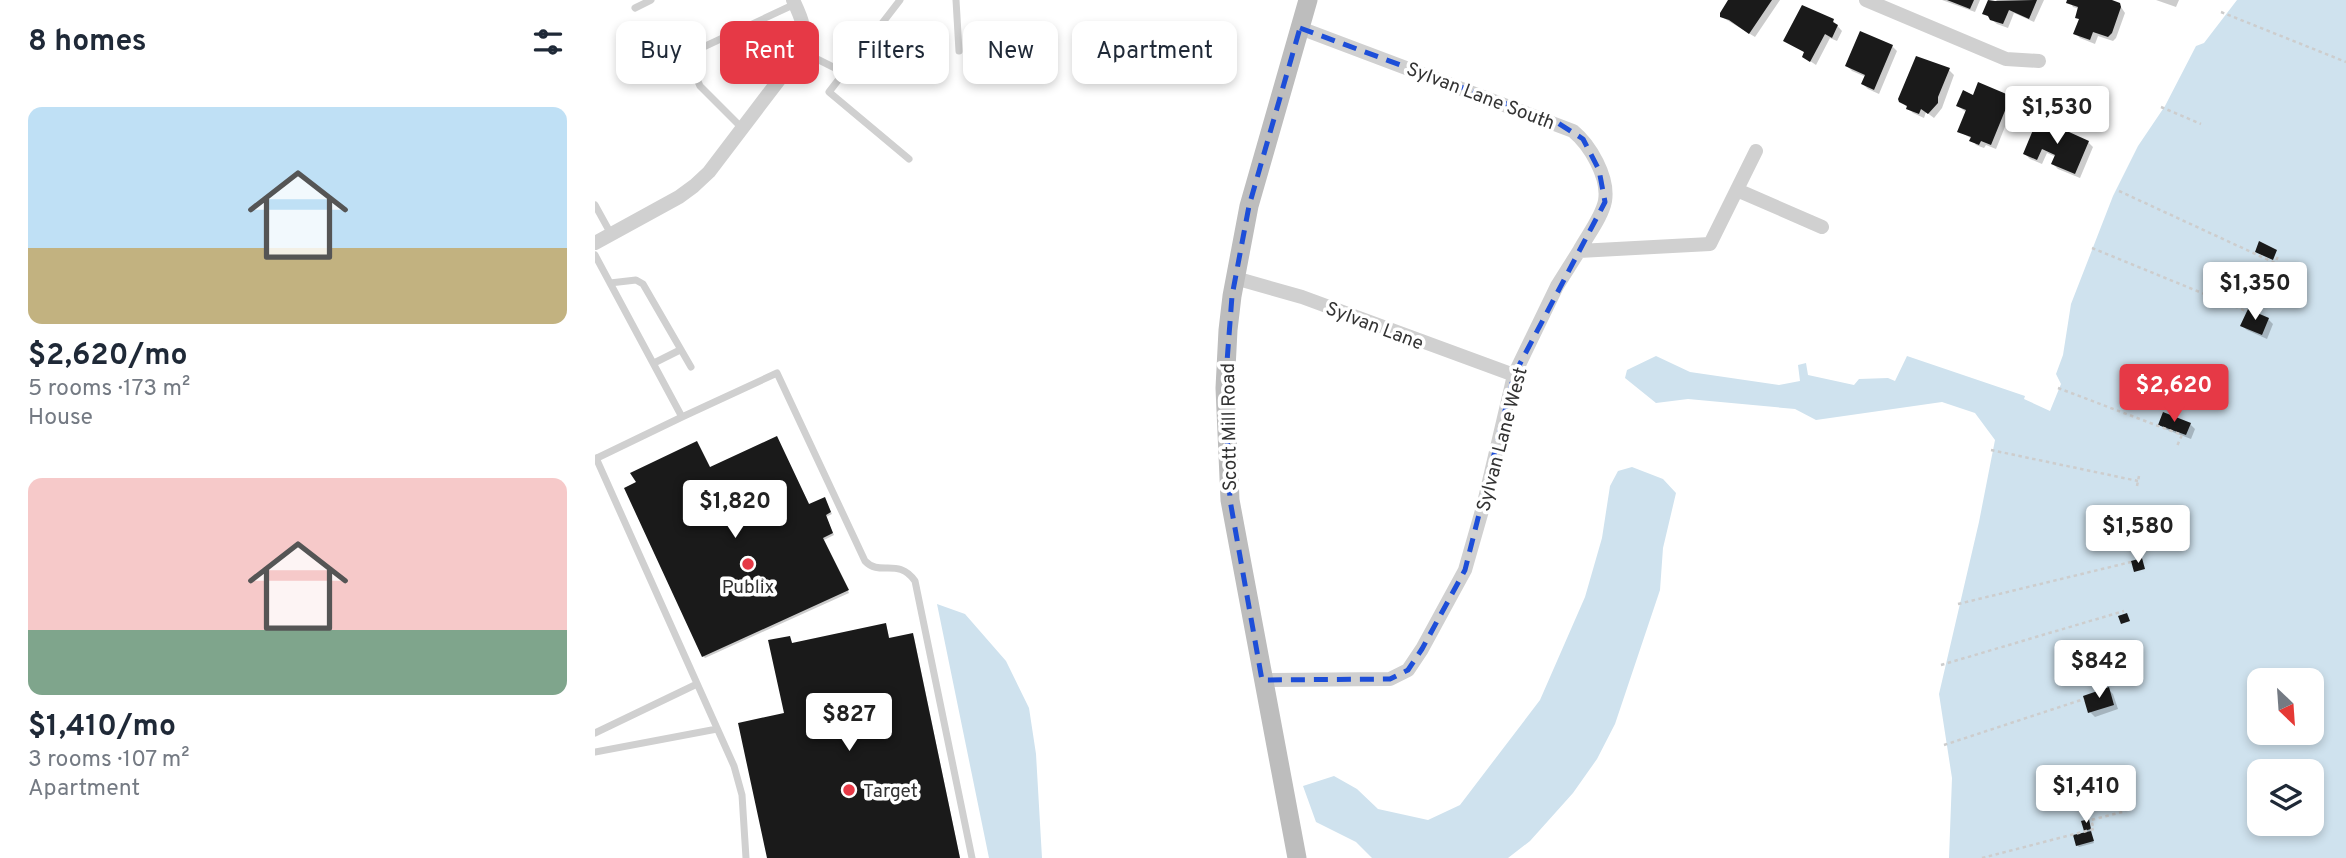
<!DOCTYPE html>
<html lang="en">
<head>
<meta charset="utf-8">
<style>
	:root { --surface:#fff; --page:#f2f2f3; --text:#1f2937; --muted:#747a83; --accent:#e63946 }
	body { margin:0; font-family:Overpass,sans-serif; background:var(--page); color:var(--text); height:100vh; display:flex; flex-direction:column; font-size:26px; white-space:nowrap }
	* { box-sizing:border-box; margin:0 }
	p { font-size:23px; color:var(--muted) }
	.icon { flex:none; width:38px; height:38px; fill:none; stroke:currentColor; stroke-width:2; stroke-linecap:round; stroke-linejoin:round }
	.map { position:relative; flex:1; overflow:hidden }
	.details { display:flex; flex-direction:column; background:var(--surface); width:595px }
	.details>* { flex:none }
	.guide { position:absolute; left:21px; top:21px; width:665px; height:63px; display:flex; gap:14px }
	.needle { width:46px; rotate:155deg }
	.controls { position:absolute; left:1652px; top:668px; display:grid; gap:14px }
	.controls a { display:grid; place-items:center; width:77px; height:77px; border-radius:14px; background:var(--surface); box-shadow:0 4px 10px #0003; font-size:35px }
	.price { position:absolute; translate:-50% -60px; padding:0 16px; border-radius:7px; background:#fff; color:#222; font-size:23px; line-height:46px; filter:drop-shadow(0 2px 4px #0008) }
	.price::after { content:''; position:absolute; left:50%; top:42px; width:21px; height:16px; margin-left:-10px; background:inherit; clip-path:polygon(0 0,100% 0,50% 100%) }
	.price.selected { background:var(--accent); color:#fff }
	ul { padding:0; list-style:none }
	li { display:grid; align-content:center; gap:14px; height:371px; padding:0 28px }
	li span { display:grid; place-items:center; height:217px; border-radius:14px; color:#555 }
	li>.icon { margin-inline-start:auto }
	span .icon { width:126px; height:126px; fill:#fffc; stroke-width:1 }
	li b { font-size:30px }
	h2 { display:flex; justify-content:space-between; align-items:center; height:84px; padding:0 28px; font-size:30px }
	.pill { padding:0 24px; border-radius:14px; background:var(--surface); box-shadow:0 4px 10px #0003; font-size:24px; line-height:63px }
	.pill.selected { background:var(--accent); color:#fff }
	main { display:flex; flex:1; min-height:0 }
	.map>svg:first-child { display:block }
	.water { fill:#cfe2ee; fill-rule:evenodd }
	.shadow { fill:#0003 }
	.building { fill:#1a1a1a }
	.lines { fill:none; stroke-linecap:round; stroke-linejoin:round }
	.path { stroke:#cdcdcd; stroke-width:2.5; stroke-dasharray:3.5 3.5; stroke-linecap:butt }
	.lane { stroke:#d0d0d0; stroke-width:7 }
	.street { stroke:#d0d0d0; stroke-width:14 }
	.secondary { stroke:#bdbdbd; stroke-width:19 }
	.marked { fill:none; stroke:#1d4ed8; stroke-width:5; stroke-dasharray:14 9; stroke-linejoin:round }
	.poi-dot { fill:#e63946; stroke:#fff; stroke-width:2.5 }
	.labels { text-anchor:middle; stroke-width:7; stroke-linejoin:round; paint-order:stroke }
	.street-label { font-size:19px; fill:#333; stroke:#fff }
	.poi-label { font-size:19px; fill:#333; stroke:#fff }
</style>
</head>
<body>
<main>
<section class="details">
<h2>8 homes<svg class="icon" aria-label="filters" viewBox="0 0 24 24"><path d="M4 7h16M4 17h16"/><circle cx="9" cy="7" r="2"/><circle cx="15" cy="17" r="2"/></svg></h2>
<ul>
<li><span style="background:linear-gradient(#bfe0f5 65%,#c2b280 0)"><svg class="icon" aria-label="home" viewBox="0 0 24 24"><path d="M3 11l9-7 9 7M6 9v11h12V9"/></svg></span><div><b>$2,620/mo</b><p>5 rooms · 173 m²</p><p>House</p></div></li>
<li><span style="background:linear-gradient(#f6c9c9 70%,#7fa58c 0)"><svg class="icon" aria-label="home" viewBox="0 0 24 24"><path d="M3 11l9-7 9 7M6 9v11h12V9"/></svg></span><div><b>$1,410/mo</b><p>3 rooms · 107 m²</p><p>Apartment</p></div></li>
</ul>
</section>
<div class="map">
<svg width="1751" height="858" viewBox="0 0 1751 858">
	<rect width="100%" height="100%" fill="#fff"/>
	<path class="water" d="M1642,0h109v858h-397l3,-80 -13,-84 40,-172 16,-82 -20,-27 -33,-11 -126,18 -21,-11 -107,-10 -32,4 -31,-25 2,-8 29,-14 34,16 89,13 21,-4 -2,-16 8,-2 2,12 46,10 5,-6 29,-1 7,3 12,-25 118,40 -1,3 26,12 11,-27 -5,-10 7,-19 8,-51 42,-108 25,-50 27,-40 31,-60 8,-3zM1664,681h53v52h-53zM1664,772h53v52h-53z
		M1037,467l31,12 13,14 -13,55 -3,42 -45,134 -18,35 -24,34 -43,48 -22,17h-136l-16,-16 -40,-20 -13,-36 31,-10 23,13 21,20 50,11 32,-15 80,-105 45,-103 17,-59 8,-52 8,-15z
		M342,604l28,10 41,47 23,47 7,46 6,104h-53z"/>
	<path class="shadow" d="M1135,0h50l-25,37 -33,-20z
		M1347,0h38l-5,12z
		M1402,0h47l-10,22 -20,-9 -6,15 -11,-4 -13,-11z
		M1474,0h37l13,4 6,9 -9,25 -3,3 -15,-5 -3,8 -15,-6 -5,-5 5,-13 -3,-3 3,-8 -7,-2z
		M1561,0h23l-3,7z
		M1238,21l9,10 -5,10 -7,-3 -14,27 -12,-8 2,-4 -21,-13z
		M1297,46l5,5 -18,43 -11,-5 -5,-5 3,-7 -14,-6 -5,-5z
		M1354,70l5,5 -12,33 -8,10 -8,-6 -2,6 -11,-5 -12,-12z
		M1379,97h36l5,5 -19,47 -10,-4 -2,3 -8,-3 -4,-6 -13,-8 8,-18 -9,-7z
		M1444,121l49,21 5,5 -13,31 -22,-9 -5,-5 3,-7 -9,-4 -5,11 -12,-5 -5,-5z
		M1673,319l5,5 -6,15 -20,-9 -5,-4z
		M1565,424h30l5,5 -4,10 -26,-10z
		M182,438l33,68 16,-5 6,13 -6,3 8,18 -10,5 25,53 -144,65 -2,-2 7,-188z
		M1535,523l5,5 2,13 -18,2 -5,-5z
		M291,625l4,15 22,-5 2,2 46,221h-192l18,-143 4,-77 3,7z
		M1513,689l5,5 5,15 -23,8 -5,-5z
		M1493,821l4,10 -3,1 5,11 -15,4 -2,-2 11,-12 -3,-3z"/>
	<path class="building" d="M1133,0h44l-23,34 -20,-14 -9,-3v-4z
		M1352,0h27l-4,9z
		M1393,0l7,1 42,-1 -8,19 -20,-9 -6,14 -13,-4 -2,-4 -6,-2z
		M1472,0h45l8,3 1,4 -9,26 -4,4 -15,-5 -3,8 -17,-6 6,-15 -4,-1 3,-11 -12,-4z
		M1207,5l32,14 -1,3 5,3 -6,13 -7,-4 -15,28 -8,-5 2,-5 -21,-11z
		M1265,31l33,14 -19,45 -13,-6 4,-9 -20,-9z
		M1321,56l34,12 -12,29v6l-10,11 -7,-5 -2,5 -13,-5 1,-3 -8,-4 -1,-3z
		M1383,82l33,14 -20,49 -10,-4 -2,4 -10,-4 2,-4 -14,-5 9,-22 -10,-4 7,-16 10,5z
		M1443,118l51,23 -14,33 -24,-10 4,-9 -13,-6 -5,11 -14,-6z
		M1664,241l18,9 -4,10 -18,-8z
		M1653,309l21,9 -7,17 -22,-9z
		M1568,412l28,11 -5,12 -28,-10z
		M182,436l32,68 16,-7 6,15 -5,3 7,18 -10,5 26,52 -147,67 -78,-169 12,-6 -6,-9 67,-32 13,26z
		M1536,521l1,16 -20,2 -1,-16z
		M1547,558l3,11 -11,3 -3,-11z
		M1532,613l3,8 -9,3 -3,-8z
		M291,623l3,15 24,-5 47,225h-193l-29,-135 46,-10 -16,-73 22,-4 2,7z
		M1514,687l5,18 -26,8 -5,-17z
		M1494,819l2,10 -7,2 -3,-10z
		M1496,831l3,10 -18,5 -3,-11z"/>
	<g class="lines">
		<path class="path" d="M1626,12l125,50
			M1566,107l40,17
			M1524,191l156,72 4,-9
			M1497,248l154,63
			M1463,388l124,47 -5,11
			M1396,450l147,31
			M1542,486l2,-10
			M1363,604l173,-42
			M1346,665l183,-54
			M1349,745l140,-46
			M1387,858l112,-29 -3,-9 35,-9"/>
		<path class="lane" d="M305,0l-71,92 80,67
			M361,0l3,51
			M40,8l16,-8
			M206,51l42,21
			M147,128l-42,-42 -11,-25 8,-11 98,-46
			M0,205l16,29
			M0,255l87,162 -87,42
			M15,283l26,-3 7,4 48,83
			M59,363l26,-13
			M87,417l95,-44 88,188c15,16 33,-4 50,20l57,277
			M1,458l138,308 8,29 4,63
			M0,733l102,-49
			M0,752l122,-23"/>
		<path class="street" d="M1271,0l140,59 33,2
			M705,28l273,103c17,14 36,46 32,70 -3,16 -18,35 -26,50
			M1142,190l85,37
			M0,243l84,-46 15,-11 15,-14 92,-121c5,-23 2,-30 -8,-51
			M640,278l67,19 212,78
			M667,680l128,-1 18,-9 14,-21 43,-79 18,-63 31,-132 43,-89 22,-35 131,-7 46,-93"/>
		<path class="secondary" d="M702,858l-67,-358 -5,-112 3,-58 4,-34 17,-90 59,-206"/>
	</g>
	<path class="marked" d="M705,28l258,95 25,16 16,31 6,32 -91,173 -49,195 -43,79 -14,21 -18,9 -128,1 -32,-180 -5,-112 7,-92 17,-90z"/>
	<g class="poi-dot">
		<circle cx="153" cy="564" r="7"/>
		<circle cx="254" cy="790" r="7"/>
	</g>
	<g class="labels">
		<g class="street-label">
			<text transform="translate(886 95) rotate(21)" y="7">Sylvan Lane South</text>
			<text transform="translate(780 325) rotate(21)" y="7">Sylvan Lane</text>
			<text transform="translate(633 427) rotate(-91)" y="7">Scott Mill Road</text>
			<text transform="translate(906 439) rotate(-75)" y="7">Sylvan Lane West</text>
		</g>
		<g class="poi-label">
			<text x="153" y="593">Publix</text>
			<text x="268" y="797" text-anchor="start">Target</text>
		</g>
	</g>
</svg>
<div class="controls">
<a><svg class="needle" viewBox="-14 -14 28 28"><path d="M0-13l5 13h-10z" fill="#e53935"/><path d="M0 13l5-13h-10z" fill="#747a83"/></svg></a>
<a><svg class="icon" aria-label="layers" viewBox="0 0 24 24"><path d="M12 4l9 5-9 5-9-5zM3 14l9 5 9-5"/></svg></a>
</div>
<b class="price" style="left:1462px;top:146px">$1,530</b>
<b class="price" style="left:1660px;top:322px">$1,350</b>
<b class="price selected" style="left:1579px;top:424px">$2,620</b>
<b class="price" style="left:140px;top:540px">$1,820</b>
<b class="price" style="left:1543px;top:565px">$1,580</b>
<b class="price" style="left:1504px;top:700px">$842</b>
<b class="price" style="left:254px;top:753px">$827</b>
<b class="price" style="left:1491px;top:825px">$1,410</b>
<div class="guide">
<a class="pill">Buy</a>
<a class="pill selected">Rent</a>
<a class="pill">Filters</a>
<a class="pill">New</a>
<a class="pill">Apartment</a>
</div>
</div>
</main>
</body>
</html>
